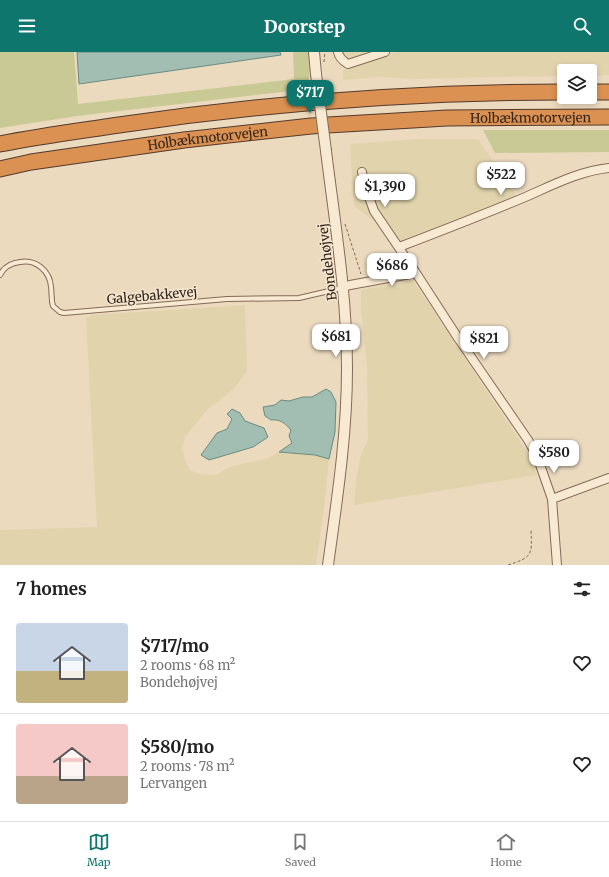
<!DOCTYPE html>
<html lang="en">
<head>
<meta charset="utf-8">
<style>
	:root { --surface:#fff; --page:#f2f2f2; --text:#222; --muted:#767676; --line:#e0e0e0; --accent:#0f766e }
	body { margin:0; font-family:Merriweather,serif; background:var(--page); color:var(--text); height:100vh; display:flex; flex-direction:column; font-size:15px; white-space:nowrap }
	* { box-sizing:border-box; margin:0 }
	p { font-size:13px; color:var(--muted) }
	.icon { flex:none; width:22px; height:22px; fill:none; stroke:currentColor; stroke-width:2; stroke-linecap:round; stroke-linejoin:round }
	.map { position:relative; height:513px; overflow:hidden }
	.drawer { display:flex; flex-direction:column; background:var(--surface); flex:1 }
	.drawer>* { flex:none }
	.tools { position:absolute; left:557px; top:12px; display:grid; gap:8px }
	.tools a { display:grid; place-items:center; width:40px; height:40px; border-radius:4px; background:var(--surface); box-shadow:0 2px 6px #0003; font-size:20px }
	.price { position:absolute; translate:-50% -34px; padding:0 9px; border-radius:8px; background:#fff; color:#222; font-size:13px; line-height:26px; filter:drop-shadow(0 1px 2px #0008) }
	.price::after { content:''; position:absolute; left:50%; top:24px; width:12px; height:9px; margin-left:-6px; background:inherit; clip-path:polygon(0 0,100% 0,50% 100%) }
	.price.on { background:var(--accent); color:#fff }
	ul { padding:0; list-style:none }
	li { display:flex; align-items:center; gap:12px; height:100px; padding:0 16px }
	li+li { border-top:1px solid var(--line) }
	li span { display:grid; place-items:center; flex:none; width:112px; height:80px; border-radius:4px; color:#555 }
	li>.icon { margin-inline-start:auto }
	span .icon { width:48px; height:48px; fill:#fffc; stroke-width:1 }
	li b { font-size:17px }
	h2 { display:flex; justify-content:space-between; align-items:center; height:48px; padding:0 16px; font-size:17px }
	header { display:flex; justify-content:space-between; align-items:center; height:52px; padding:0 16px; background:var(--accent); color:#fff; font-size:18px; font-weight:700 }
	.dock { display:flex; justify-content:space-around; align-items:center; height:56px; border-top:1px solid var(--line); background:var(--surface); font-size:11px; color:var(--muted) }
	.dock a { display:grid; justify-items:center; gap:2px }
	.dock .on { color:var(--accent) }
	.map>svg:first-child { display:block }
	.farmland { fill:#e1d4ad }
	.green { fill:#c8c994 }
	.water { fill:#a2beb3; stroke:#6a8b80 }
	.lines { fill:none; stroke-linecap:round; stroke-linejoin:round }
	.service-casing { stroke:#846b58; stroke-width:6 }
	.minor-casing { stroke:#846b58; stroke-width:10 }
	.tertiary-casing { stroke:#846b58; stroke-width:12 }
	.motorway-casing { stroke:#523a2d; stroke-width:17 }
	.path { stroke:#846b58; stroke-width:1; stroke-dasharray:3 2; stroke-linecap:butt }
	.service { stroke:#f7e9d2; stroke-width:4 }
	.minor { stroke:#f7e9d2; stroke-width:8 }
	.tertiary { stroke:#f7e9d2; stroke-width:10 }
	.motorway { stroke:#da9151; stroke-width:15 }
	.tertiary-bridge-casing { stroke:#846b58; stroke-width:12; stroke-linecap:butt }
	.tertiary-bridge { stroke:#f7e9d2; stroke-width:10 }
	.labels { text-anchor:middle; stroke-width:3; stroke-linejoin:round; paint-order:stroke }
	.street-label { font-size:13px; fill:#34251c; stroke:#f4e5ce }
</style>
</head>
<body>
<header><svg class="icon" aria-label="menu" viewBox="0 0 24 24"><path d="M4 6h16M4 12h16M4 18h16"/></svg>Doorstep<svg class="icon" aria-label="search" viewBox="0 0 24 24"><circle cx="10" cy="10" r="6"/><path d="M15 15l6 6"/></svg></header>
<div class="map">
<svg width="609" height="513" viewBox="0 0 609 513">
	<rect width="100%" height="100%" fill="#ecdabf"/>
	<path class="farmland" d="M341,0h34l-16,6 -8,1 -8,-4z
		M395,0h214v23l-19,1v-5h-26v5l-155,3 -27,-2 -39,3v-10z
		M418,87h60l39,58 -115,45 -48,-36 -4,-62z
		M413,228l113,170 11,25 -183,30 2,-25 5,-26 7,-14 -1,-73 -6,-59v-18z
		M245,253l2,66 -12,17 -28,22 -22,27 -3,12 3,10 5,11 10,4 16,1 14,-8 38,-9 11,-6 36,3 14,4 -5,50 -8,56h-316v-35l97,-3 -11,-209 6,-3z"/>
	<path class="green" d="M0,0h74l4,52 216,-25 -1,-27h16l1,16 -2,21 -231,27 -77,12z
		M483,78h126v22l-114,1z"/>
	<path class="water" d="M77,0h203l1,3 -202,29z
		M326,337l5,3 5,10 -1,30 -6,27 -14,-4 -36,-3 13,-9 -3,-7 2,-6c-6,-7 -11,-11 -20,-10l-6,-4 -2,-9 12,-2 6,-5 8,1 14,-4h9z
		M232,357l8,4 5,8 19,7 4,9 -15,10 -44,13 -8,-5 16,-22 10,-4 5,-10 -5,-5z"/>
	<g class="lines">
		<g class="service-casing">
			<path id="service" d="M0,223c4,-8 11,-12 20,-13 16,-3 30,9 31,25 1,6 0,12 2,19l7,6 4,1 163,-14 72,-1 43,-10"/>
		</g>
		<g class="minor-casing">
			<path id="minor" d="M338,0c1,6 5,9 10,12l37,-12
				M362,120l3,14 9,25 42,62 42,65 70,102 9,16 15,43 5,66
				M399,195c42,-16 83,-32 124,-49 28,-12 56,-27 86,-30
				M344,235l6,-2 66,-12
				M552,447l57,-21"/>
		</g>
		<g class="tertiary-casing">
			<path id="tertiary" d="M314,0l2,22
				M326,99c9,73 21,144 21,218 0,66 -10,131 -19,196"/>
		</g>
		<g class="motorway-casing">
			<g id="motorway">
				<path d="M590,40h19"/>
				<path d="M0,92c39,-8 79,-13 119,-19 148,-22 296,-33 445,-33"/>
				<path id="s1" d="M0,117l31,-7 153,-22 127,-14 136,-8 162,-1"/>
			</g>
		</g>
		<path class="path" d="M324,10l1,-10
			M345,172l16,50
			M508,513c25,-8 24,-10 23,-35"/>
		<use href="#service" class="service"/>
		<use href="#minor" class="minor"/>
		<use href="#tertiary" class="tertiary"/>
		<use href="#motorway" class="motorway"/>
		<g class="tertiary-bridge-casing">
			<path id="tertiary-bridge" d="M316,22l10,77"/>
		</g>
		<use href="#tertiary-bridge" class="tertiary-bridge"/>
	</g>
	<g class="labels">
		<g class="street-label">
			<text dy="5" stroke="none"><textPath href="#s1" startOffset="534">Holbækmotorvejen</textPath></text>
			<text dy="5" stroke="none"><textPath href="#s1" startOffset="210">Holbækmotorvejen</textPath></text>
			<text transform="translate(327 210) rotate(-97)" y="5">Bondehøjvej</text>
			<text transform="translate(152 243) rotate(-5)" y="5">Galgebakkevej</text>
		</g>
	</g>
</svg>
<div class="tools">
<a><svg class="icon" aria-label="layers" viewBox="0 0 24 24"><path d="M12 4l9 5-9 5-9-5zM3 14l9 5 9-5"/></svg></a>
</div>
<b class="price on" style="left:310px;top:62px">$717</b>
<b class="price" style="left:501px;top:144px">$522</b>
<b class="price" style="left:385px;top:156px">$1,390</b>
<b class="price" style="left:392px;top:235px">$686</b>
<b class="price" style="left:336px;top:306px">$681</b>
<b class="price" style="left:484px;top:308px">$821</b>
<b class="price" style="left:554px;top:422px">$580</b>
</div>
<section class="drawer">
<h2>7 homes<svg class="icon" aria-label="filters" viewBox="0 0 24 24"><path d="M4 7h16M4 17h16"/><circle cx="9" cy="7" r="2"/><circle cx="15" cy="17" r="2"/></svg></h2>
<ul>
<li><span style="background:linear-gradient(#c9d6e8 60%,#c2b280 0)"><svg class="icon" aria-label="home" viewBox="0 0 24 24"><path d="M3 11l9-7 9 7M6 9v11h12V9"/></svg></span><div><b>$717/mo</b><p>2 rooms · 68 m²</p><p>Bondehøjvej</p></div><svg class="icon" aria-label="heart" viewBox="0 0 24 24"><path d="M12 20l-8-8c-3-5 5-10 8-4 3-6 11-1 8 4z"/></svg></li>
<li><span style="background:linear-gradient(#f6c9c9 65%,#b9a48a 0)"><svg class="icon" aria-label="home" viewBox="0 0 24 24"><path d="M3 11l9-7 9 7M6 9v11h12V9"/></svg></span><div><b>$580/mo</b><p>2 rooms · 78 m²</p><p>Lervangen</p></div><svg class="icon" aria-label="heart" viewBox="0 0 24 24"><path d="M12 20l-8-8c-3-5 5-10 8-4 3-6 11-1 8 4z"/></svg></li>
</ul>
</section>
<nav class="dock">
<a class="on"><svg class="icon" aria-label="map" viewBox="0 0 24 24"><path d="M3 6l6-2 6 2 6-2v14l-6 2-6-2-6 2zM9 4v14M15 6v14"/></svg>Map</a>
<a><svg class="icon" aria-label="saved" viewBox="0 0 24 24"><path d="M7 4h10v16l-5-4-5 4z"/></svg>Saved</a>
<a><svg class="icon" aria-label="home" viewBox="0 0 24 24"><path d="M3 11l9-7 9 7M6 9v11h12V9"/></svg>Home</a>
</nav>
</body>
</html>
